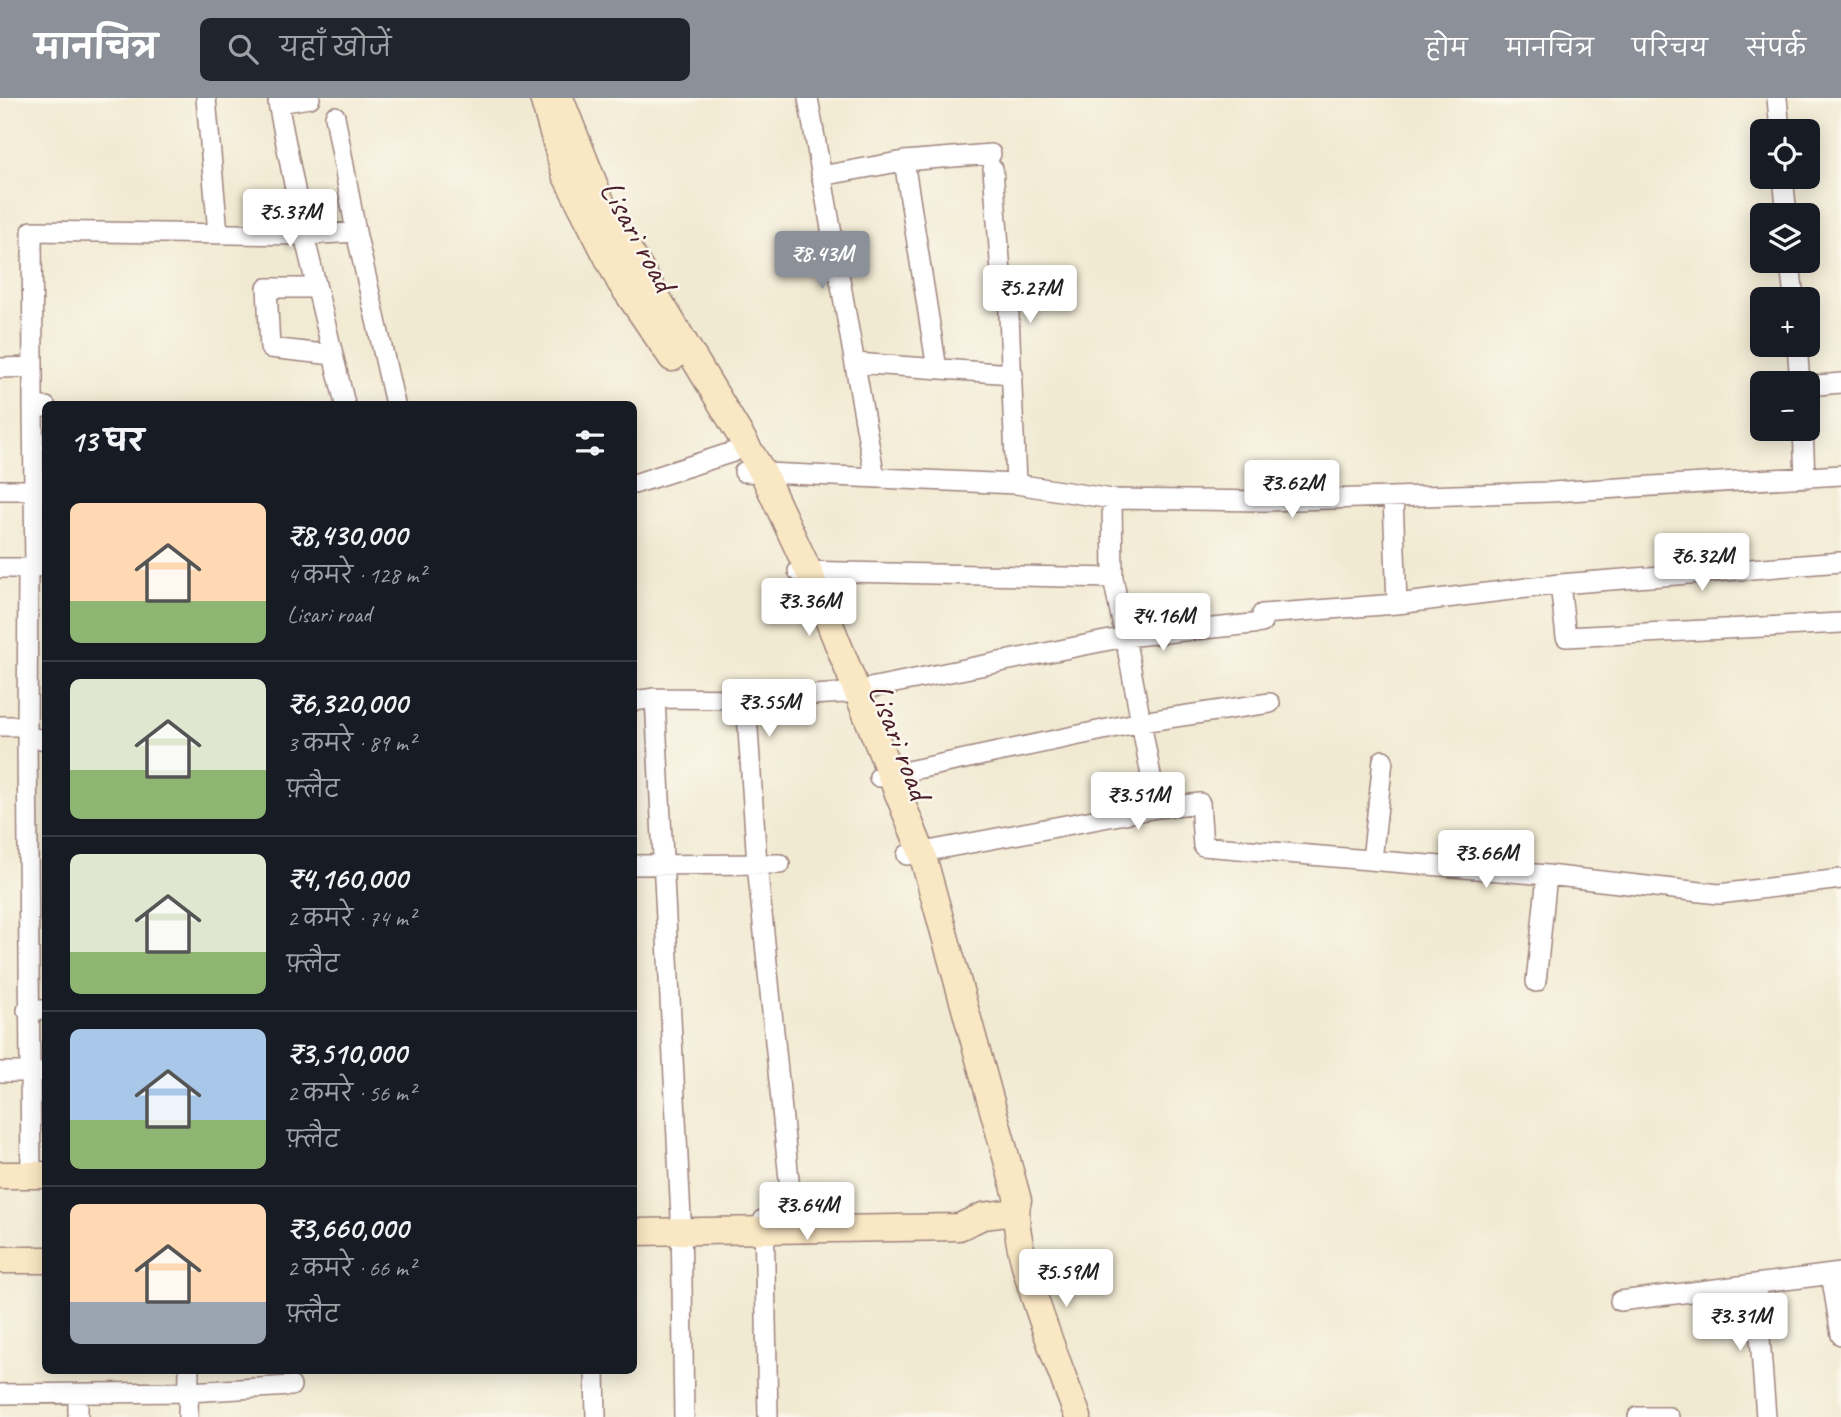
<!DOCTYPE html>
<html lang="hi">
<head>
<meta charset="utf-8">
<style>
	:root { --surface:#171b24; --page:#20242c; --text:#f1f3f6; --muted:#9ea1a6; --line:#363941; --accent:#8c9099 }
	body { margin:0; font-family:Caveat,"Playpen Sans Deva",sans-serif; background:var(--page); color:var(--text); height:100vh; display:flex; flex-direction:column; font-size:26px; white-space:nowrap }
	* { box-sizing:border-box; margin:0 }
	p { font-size:23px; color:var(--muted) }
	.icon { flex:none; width:38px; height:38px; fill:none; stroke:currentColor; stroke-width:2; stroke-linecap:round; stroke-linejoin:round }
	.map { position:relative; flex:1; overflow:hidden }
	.drawer { position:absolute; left:42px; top:303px; width:595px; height:973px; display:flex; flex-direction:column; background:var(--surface); border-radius:10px; box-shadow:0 4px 18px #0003 }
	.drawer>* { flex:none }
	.buttons { position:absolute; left:1750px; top:21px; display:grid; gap:14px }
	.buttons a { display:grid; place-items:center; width:70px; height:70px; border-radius:10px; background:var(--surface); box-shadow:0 4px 18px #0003; font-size:35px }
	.price { position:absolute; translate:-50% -60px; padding:0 16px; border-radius:7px; background:#fff; color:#222; font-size:23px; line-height:46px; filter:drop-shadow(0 2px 4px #0008) }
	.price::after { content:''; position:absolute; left:50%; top:42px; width:21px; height:16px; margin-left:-10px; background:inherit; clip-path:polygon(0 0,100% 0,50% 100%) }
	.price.on { background:var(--accent); color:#fff }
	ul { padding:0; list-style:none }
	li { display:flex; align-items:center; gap:21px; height:175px; padding:0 28px }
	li+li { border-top:2px solid var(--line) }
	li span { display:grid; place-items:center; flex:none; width:196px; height:140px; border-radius:10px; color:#555 }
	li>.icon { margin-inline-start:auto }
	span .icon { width:84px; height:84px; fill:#fffc; stroke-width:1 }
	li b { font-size:30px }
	h2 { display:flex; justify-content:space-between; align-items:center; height:84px; padding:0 28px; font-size:30px }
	header { display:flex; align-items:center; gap:42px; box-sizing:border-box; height:98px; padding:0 35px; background:var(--accent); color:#fff }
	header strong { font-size:33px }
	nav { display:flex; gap:38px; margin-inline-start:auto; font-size:24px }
	.search { width:490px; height:63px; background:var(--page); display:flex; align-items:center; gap:18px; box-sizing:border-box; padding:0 24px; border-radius:10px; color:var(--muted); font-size:26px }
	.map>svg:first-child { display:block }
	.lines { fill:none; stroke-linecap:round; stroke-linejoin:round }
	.street-casing { stroke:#9e847e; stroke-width:22 }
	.secondary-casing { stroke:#9e847e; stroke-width:29 }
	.street { stroke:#fff; stroke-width:19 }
	.secondary { stroke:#fae7c3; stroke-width:26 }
	.labels { text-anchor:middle; stroke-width:5; stroke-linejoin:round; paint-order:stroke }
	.street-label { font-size:33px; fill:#4a1f2b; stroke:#fbf7ec }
</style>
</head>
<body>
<header>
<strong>मानचित्र</strong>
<div class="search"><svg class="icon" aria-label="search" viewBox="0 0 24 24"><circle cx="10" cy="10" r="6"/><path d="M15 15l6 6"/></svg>यहाँ खोजें</div>
<nav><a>होम</a><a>मानचित्र</a><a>परिचय</a><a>संपर्क</a></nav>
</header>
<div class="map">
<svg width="1841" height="1319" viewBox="0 0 1841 1319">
	<rect width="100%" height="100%" fill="#fbf7ec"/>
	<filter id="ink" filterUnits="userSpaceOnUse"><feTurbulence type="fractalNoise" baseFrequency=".0143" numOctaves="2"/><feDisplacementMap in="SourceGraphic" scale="14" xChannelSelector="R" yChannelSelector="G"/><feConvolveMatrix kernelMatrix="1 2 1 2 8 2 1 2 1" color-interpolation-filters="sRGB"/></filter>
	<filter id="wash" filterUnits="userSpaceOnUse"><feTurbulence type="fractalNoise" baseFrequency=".00686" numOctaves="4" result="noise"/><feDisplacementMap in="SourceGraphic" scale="28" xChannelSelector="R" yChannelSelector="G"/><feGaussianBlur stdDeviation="1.57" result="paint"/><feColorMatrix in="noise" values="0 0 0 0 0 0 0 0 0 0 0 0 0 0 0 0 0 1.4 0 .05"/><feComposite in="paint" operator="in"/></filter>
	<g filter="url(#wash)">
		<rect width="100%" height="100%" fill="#f1ead2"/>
	</g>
	<g filter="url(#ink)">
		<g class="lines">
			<g class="street-casing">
				<path id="street" d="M206,0l12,135
					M310,0l-32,5 26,132 52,-3 39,172
					M808,0l67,380
					M1777,0l3,33
					M335,18l21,116
					M904,63l33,208
					M993,71l8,104 7,17 8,194
					M821,78l83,-15 87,-7
					M1783,79l4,38
					M1790,163l4,38
					M317,190h-50l3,60 63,7
					M1797,247l3,38
					M855,265l158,11
					M33,269v40
					M0,270l33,-1 -1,-136 272,4 41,169
					M1808,288l33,-3
					M46,309h-13l2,160 11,-1
					M1803,331l2,49
					M744,374l272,12 96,15 153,2 286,-9 290,-17
					M634,386l99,-32
					M0,392h34
					M0,470h28
					M798,473l315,7 -1,-79
					M1560,486l281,-22
					M1397,506l163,-20 6,53 275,-14
					M634,603l21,-3
					M0,628h25
					M27,640l1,-170 7,-1
					M879,679l262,-55 -16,-85 137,-14v-9l135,-10 -4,-107
					M1157,710l43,-5 3,43 344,29 172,19 122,-15
					M907,757l250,-47 -16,-86 129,-19
					M1372,762l11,-100
					M634,767l146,-1
					M1536,884l11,-107
					M27,912h19
					M0,974h46
					M31,1077l-4,-437 19,1
					M764,1121l4,198
					M793,1121l-36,-355 -11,-165 99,-6 280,-56 -12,-59
					M1831,1176l10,61
					M1756,1187l10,132
					M1620,1203l221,-28
					M595,1272l1,47
					M78,1295v24
					M0,1296l189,-2 102,-6
					M188,1319l1,-47
					M684,1319l-3,-199 -26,-520 91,1
					M1638,1319h31"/>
			</g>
			<g class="secondary-casing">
				<path id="secondary" d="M543,0l22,76 55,108 52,76
					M560,0l44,111 159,264 46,99 113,281 96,347c-12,40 44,172 60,217
					M0,1077h46
					M634,1134l325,-5 24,-11 32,-4
					M0,1162h46"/>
			</g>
			<use href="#street" class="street"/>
			<use href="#secondary" class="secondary"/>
		</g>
	</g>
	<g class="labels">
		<g class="street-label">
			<text transform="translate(639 137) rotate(61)" y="12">Lisari road</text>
			<text transform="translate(901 643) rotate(69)" y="12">Lisari road</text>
		</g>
	</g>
</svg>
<div class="buttons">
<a><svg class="icon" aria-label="locate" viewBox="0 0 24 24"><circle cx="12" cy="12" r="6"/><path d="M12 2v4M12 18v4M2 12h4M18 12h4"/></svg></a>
<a><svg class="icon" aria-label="layers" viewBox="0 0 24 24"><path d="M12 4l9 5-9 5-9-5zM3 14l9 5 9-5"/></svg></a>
<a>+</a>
<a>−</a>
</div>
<b class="price" style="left:290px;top:151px">₹5.37M</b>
<b class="price on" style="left:822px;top:193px">₹8.43M</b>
<b class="price" style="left:1030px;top:227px">₹5.27M</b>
<b class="price" style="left:1292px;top:422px">₹3.62M</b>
<b class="price" style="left:1702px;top:495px">₹6.32M</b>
<b class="price" style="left:809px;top:540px">₹3.36M</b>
<b class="price" style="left:1163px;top:555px">₹4.16M</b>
<b class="price" style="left:769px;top:641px">₹3.55M</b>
<b class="price" style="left:1138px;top:734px">₹3.51M</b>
<b class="price" style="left:1486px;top:792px">₹3.66M</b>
<b class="price" style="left:807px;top:1144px">₹3.64M</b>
<b class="price" style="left:1066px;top:1211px">₹5.59M</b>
<b class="price" style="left:1740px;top:1255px">₹3.31M</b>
<section class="drawer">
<h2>13 घर<svg class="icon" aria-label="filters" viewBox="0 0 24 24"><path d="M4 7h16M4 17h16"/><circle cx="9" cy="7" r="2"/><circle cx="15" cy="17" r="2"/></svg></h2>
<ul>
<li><span style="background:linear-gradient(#ffd9b3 70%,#8fb573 0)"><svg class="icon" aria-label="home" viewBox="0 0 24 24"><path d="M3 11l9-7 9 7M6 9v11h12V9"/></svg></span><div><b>₹8,430,000</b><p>4 कमरे · 128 m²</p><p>Lisari road</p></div></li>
<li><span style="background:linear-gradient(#dfe7d0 65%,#8fb573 0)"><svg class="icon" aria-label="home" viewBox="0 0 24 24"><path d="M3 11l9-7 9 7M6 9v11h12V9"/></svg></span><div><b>₹6,320,000</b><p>3 कमरे · 89 m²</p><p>फ़्लैट</p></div></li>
<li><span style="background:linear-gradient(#dfe7d0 70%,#8fb573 0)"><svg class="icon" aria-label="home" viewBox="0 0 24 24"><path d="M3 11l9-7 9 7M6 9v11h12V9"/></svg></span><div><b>₹4,160,000</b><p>2 कमरे · 74 m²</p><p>फ़्लैट</p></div></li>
<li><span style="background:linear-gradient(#a9c7e8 65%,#8fb573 0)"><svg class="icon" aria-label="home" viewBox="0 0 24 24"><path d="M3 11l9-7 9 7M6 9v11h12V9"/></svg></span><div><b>₹3,510,000</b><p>2 कमरे · 56 m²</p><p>फ़्लैट</p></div></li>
<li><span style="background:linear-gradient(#ffd9b3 70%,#9aa5b1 0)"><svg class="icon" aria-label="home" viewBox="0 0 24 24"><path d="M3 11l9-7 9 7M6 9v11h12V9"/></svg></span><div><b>₹3,660,000</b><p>2 कमरे · 66 m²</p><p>फ़्लैट</p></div></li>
</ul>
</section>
</div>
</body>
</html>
